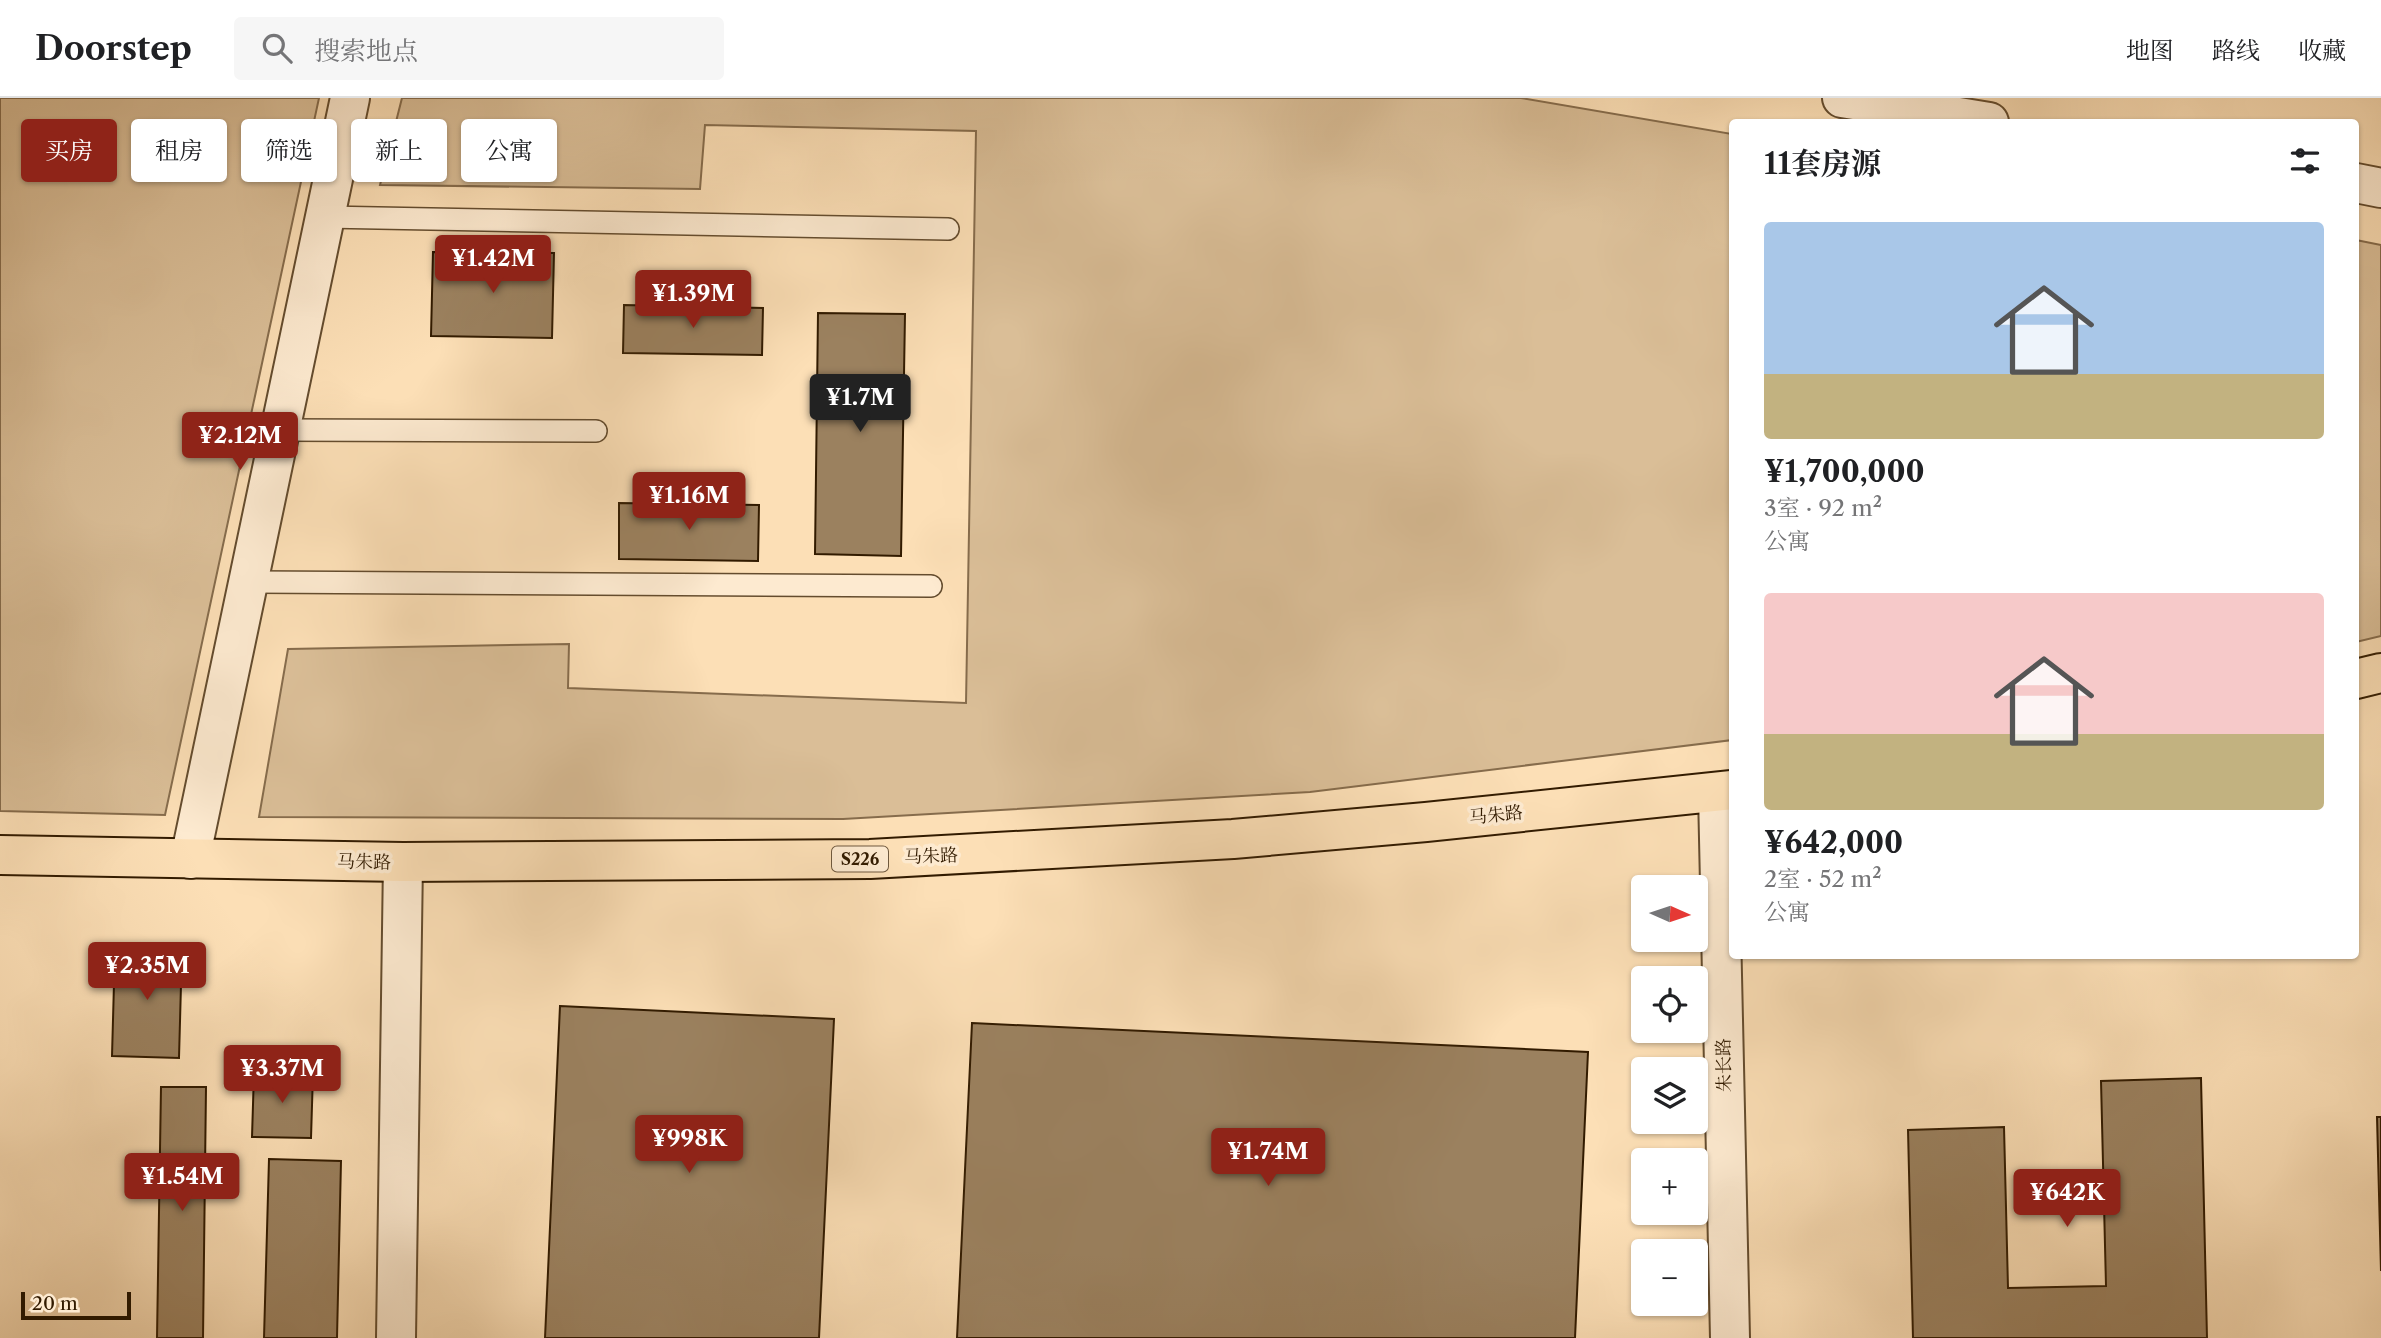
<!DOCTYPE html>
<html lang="zh">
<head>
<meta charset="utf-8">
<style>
	:root { --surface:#fff; --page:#f6f6f6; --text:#202124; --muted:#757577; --line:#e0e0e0; --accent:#8f2418 }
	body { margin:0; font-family:"Libre Caslon Text","Noto Serif SC",serif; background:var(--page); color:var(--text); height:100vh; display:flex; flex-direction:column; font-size:26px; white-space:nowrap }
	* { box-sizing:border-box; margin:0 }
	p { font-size:23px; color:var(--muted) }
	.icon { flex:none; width:38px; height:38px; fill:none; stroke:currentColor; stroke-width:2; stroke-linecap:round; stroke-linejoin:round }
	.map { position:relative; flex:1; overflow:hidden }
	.drawer { position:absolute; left:1729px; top:21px; width:630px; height:840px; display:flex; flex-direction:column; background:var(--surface); border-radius:7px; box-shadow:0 2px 5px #0004 }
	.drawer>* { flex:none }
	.guide { position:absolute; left:21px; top:21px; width:665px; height:63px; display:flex; gap:14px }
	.needle { width:46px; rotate:93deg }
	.tools { position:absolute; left:1631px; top:777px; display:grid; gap:14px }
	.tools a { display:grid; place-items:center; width:77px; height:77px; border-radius:7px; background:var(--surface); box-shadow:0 2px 5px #0004; font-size:35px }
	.scale { position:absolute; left:21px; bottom:18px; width:110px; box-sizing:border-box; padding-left:7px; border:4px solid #321b00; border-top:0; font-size:19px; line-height:24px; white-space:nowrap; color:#321b00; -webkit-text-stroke:5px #fdead0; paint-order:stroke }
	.price { position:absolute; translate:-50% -60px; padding:0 16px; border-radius:7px; background:var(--accent); color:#fff; font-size:23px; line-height:46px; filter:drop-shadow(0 2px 4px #0008) }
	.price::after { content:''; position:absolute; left:50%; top:42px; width:21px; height:16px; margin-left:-10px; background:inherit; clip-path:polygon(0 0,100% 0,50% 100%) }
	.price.current { background:#222; color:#fff }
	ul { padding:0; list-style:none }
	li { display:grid; align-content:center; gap:14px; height:371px; padding:0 35px }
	li span { display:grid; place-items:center; height:217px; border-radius:7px; color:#555 }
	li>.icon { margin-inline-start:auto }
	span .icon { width:126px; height:126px; fill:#fffc; stroke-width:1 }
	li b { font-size:30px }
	h2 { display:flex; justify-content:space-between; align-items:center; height:84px; padding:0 35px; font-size:30px }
	.pill { padding:0 24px; border-radius:7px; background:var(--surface); box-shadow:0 2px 5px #0004; font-size:24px; line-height:63px }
	.pill.current { background:var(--accent); color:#fff }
	header { display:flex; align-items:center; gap:42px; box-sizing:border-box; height:98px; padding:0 35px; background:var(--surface); border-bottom:2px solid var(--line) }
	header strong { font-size:33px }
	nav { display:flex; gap:38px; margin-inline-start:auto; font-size:24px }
	.search { width:490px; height:63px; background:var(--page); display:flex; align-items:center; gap:18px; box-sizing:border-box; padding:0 24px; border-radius:7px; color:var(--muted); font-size:26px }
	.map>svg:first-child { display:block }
	.green { fill:#dabe97; stroke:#866c4c; stroke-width:2 }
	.building { fill:#9b815f; stroke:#321b00; stroke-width:2 }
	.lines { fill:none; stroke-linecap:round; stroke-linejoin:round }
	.service-casing { stroke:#644c2e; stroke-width:24 }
	.minor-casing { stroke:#644c2e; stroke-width:42 }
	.primary-casing { stroke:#321b00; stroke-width:42 }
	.service { stroke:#fdead0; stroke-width:21 }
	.minor { stroke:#fdead0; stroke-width:38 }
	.primary { stroke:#fcdfb6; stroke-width:38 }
	.labels { text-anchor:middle; stroke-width:7; stroke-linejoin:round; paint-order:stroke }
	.shield { fill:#fdead0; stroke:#6f593e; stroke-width:2 }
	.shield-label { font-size:16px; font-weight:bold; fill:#321b00 }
	.street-label { font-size:18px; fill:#321b00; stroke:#fdead0 }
</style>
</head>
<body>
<header>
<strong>Doorstep</strong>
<div class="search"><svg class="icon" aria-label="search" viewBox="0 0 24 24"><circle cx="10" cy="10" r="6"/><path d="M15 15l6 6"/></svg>搜索地点</div>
<nav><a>地图</a><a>路线</a><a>收藏</a></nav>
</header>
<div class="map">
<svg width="2381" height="1240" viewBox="0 0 2381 1240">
	<rect width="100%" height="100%" fill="#fcdfb6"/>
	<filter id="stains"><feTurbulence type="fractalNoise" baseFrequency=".00286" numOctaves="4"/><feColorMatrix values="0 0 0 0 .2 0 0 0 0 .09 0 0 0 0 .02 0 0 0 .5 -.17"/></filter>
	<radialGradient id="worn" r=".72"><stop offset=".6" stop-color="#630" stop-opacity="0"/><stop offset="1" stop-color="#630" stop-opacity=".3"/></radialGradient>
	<path class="green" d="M0,0h319l-154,717 -165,-4z
		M402,0h1119l211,36v606l-422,52 -467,27 -584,-2 29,-168 281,-5 -1,44 398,15 10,-572 -271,-6 -5,64 -320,-4z
		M2356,142l25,5v391l-25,6z"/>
	<path class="building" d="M433,154l121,1 -2,85 -121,-2z
		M624,207l139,3 -1,47 -139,-2z
		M818,215l87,1 -4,242 -86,-2z
		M619,405l140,2 -1,56 -139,-2z
		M115,849l67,1 -3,110 -67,-2z
		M560,908l274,13 -15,319h-274z
		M972,925l616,29 -13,286h-618z
		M254,974l59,1 -2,65 -59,-1z
		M2201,980l6,260h-294l-5,-208 96,-3 4,161 98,-2 -5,-205z
		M161,989h45l-3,251h-46z
		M2377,1019h4v154z
		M269,1061l72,2 -4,177h-73z"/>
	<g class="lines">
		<g class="service-casing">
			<path id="service" d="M325,119l623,12
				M280,332l316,1
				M247,484l684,4"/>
		</g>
		<g class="minor-casing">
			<path id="minor" d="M1842,0l147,24
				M2356,85l25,5
				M1718,695l12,545
				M190,761l160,-761
				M396,1240l7,-476"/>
		</g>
		<g class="primary-casing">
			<path id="primary" d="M2356,581l25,-6
				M0,757l403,7 467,-3 363,-20 193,-17 306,-32"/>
		</g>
		<use href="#service" class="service"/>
		<use href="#minor" class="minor"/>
		<use href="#primary" class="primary"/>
	</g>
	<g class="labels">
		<rect class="shield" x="832" y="748.5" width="56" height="25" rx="5"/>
		<g class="shield-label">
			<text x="860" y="767">S226</text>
		</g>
		<g class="street-label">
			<text transform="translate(1496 717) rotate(-6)" y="6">马朱路</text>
			<text transform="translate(931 758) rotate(-2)" y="6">马朱路</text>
			<text transform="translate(364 764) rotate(1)" y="6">马朱路</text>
			<text transform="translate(1724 967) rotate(-91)" y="6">朱长路</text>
		</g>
	</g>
	<rect width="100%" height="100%" filter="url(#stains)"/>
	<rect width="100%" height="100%" fill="url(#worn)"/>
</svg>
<div class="tools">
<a><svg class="needle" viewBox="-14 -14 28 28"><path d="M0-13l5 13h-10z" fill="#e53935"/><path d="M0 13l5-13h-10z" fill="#757577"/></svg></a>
<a><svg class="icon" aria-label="locate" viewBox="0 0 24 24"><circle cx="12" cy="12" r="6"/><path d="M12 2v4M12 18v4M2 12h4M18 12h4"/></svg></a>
<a><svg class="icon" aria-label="layers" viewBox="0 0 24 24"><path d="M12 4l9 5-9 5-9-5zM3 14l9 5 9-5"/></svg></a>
<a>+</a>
<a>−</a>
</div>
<div class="scale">20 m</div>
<b class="price" style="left:493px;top:197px">¥1.42M</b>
<b class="price" style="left:693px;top:232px">¥1.39M</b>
<b class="price current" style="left:860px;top:336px">¥1.7M</b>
<b class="price" style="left:240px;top:374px">¥2.12M</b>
<b class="price" style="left:689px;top:434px">¥1.16M</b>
<b class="price" style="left:147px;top:904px">¥2.35M</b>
<b class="price" style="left:282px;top:1007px">¥3.37M</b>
<b class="price" style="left:689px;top:1077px">¥998K</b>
<b class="price" style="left:1268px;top:1090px">¥1.74M</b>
<b class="price" style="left:182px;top:1115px">¥1.54M</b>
<b class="price" style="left:2067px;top:1131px">¥642K</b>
<div class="guide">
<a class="pill current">买房</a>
<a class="pill">租房</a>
<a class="pill">筛选</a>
<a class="pill">新上</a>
<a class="pill">公寓</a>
</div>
<section class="drawer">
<h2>11套房源<svg class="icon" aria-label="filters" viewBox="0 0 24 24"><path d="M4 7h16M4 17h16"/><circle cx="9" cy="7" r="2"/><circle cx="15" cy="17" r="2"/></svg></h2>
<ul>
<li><span style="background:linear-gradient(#a9c7e8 70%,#c2b280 0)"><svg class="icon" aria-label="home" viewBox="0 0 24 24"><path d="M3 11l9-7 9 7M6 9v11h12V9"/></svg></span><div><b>¥1,700,000</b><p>3室 · 92 m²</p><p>公寓</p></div></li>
<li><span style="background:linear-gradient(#f6c9c9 65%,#c2b280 0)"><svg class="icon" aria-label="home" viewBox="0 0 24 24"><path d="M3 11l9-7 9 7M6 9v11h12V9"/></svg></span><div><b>¥642,000</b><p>2室 · 52 m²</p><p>公寓</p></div></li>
</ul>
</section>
</div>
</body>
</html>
